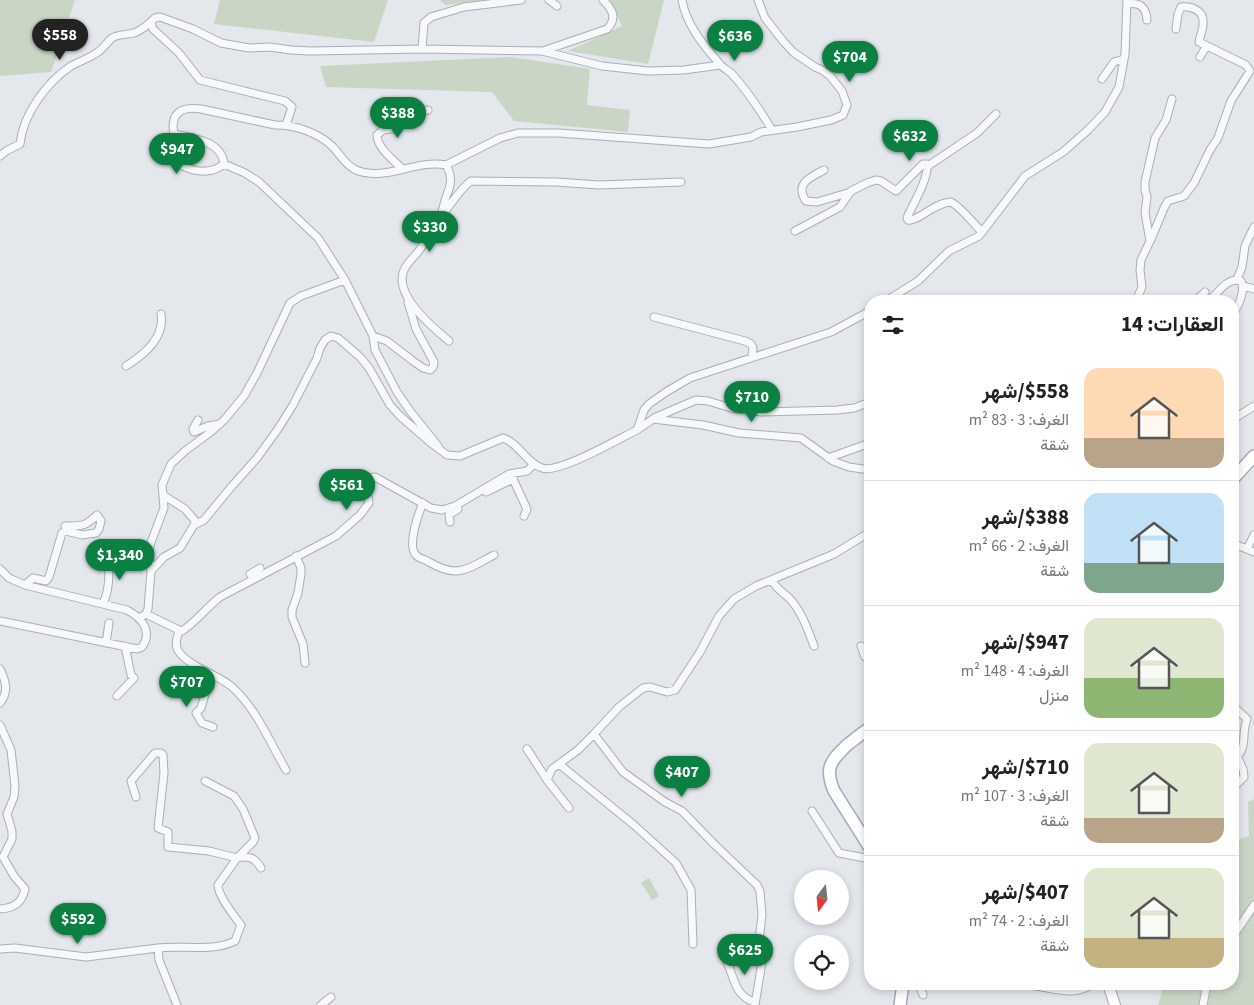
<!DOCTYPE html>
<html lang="ar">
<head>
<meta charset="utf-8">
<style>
	:root { --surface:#fff; --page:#f6f6f6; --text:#202124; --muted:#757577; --line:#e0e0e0; --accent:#0b8043 }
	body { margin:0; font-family:"Source Sans 3",Vazirmatn,sans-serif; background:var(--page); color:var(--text); direction:rtl; height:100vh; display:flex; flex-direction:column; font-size:19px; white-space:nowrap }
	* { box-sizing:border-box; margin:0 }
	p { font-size:16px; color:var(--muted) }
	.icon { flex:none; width:28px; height:28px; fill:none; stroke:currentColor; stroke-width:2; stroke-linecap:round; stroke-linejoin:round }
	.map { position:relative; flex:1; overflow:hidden; direction:ltr }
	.panel { position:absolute; left:864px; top:295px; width:375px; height:695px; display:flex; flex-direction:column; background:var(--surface); border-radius:20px; box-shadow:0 2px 8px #0003; direction:rtl }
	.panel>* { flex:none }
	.needle { width:32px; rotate:195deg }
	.buttons { position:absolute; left:794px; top:870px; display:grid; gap:10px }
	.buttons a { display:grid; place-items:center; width:55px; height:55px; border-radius:50%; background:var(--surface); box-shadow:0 2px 8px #0003; font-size:25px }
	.price { position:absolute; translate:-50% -42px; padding:0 11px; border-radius:18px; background:var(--accent); color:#fff; font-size:16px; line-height:32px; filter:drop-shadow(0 1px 2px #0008) }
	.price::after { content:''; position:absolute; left:50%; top:30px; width:15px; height:11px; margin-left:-8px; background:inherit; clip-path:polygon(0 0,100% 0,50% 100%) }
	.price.selected { background:#222; color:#fff }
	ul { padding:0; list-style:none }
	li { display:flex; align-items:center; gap:15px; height:125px; padding:0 15px }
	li+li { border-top:1px solid var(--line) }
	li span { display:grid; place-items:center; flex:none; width:140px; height:100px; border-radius:15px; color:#555 }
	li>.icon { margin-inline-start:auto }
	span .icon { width:60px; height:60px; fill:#fffc; stroke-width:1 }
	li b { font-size:21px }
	h2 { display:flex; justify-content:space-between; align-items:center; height:60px; padding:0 15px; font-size:21px }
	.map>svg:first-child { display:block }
	.green { fill:#c9d6c5 }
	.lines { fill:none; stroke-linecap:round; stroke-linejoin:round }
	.street-casing { stroke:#a9aeb7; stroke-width:9 }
	.secondary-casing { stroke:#a9aeb7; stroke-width:12 }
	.primary-casing { stroke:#a3abb8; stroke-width:14 }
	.street { stroke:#f7f8fa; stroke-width:7 }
	.secondary { stroke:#fff; stroke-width:10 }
	.primary { stroke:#fff; stroke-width:11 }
</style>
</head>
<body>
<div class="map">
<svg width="1254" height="1005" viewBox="0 0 1254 1005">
	<rect width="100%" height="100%" fill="#e4e7ec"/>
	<path class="green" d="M0,0h75l-24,72 -51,4z
		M220,0h168l-14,42 -160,-18z
		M440,0h47l-41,5z
		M610,0h54l-16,64 -80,-13 54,-25z
		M511,57l79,12 -3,36 43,5 -2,22 -114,-11 -22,-29 -166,-5 -6,-21z
		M1254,799v206h-96l6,-21h68l1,-143 16,-5 -1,-34z
		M649,878l10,18 -7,4 -11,-17z"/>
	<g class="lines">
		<g class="street-casing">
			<path id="street" d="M549,0l8,6
				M682,0c4,24 21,45 37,63 3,4 8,7 12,10 16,17 29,37 41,57
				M1127,4c13,-2 19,3 20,16
				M151,23l2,6 26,24 21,27 85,21 7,6 -6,18
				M422,49l2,-26 7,-6 33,-10 57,-7
				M543,51l64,-22c11,-11 5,-20 -4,-29
				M1200,57l6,-10
				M1102,79l12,-17 10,-3
				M174,134c19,4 48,7 50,30l21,9 14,9 59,56 27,42 28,56 2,14 22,42 13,19 28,35
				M0,156l6,-5 14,-7c3,-30 27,-62 51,-78 9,-5 19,-8 27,-14 6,-4 9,-10 14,-14 6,-4 14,-3 22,-5 8,-3 15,-9 21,-15l5,-1 33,12 28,14 28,5 21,-1 21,3 19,1 112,-2 120,2 60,15 46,5 36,-1 36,-5
				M224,164c-5,4 -11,7 -18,7 -11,1 -34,-6 -37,-18 -2,-8 4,-11 5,-18 0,-2 -1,-7 -1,-8 0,-18 14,-20 28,-18l74,16c20,0 42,7 57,21 8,8 13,19 24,24 30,12 60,-11 90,-5l54,-27 18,-5h41l150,11 42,-7 10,-5 36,-5 34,-7 12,-5 4,-10 -5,-14 -12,-15 -8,-6 -7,-3 -22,-15 -10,-11 -18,-23 -7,-18
				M446,165c7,12 5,20 0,32 -2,7 -4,16 -7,23 -6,10 -14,22 -21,32 -5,6 -11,11 -14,18 -11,25 29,58 45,71
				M928,166l49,-33 19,-19
				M402,169c-8,-9 -25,-21 -25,-34l6,-5 15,-2c8,-10 18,-16 30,-18
				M824,170c-13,7 -30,13 -18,31l11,1 34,-10
				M439,219c9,-10 22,-32 32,-38l85,1 43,3 82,-3
				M795,231l45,-24 11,-16 16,-8 9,-3 5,1 15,10 27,-27h4c2,14 -14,40 -20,54l1,2c10,2 25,-17 43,-18 11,6 21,20 31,30
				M1150,241l-5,-28 2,-16 -2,-7v-8l10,-44 11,-18 6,-21
				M1237,279l5,-12 3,-21 9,-19
				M1243,286l11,3
				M886,301l32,-20 31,-30 30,-15 46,-60 38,-24 25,-22 17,-18 14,-25 6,-33 2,-54
				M1136,301l6,-14 -2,-17 1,-10 11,-23 12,-29 4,-7 16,-5 10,-13 16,-33 8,-12 13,-37 19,-30 -4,-6 -47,-23c1,-7 5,-14 4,-21 0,-11 -12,-15 -22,-14l-3,7 -2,15
				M1195,301l10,-9
				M1209,301c9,-8 19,-25 32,-20 5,11 -3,25 -9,35
				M654,317l91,24 6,3 2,4 -1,9
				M373,336l14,5 26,20 10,7 7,2 3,-3 1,-5 -18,-33 -8,-27
				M126,366c18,-11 39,-29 35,-52
				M654,418l42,-18 12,1 23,7 30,4 76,-2 17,-2 16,-6
				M198,420l-5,9 1,3 14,-6 12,-2
				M1232,420l22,-14
				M637,430l16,-11 50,6 36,8 62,5 32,23 16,6 21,3
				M828,458l42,-15
				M514,475l-1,4 14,30 -3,7
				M486,492l27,-13
				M163,495l22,14 12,14
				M423,503c-5,11 -16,43 -7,52 3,4 9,4 13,7 29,17 38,7 65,-7
				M450,522l-1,-7 9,-6
				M1232,543l22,9
				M1247,549l7,-14
				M296,556l5,12v6l-3,19 -6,17v7l11,27 2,19
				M137,566l12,-6
				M0,569l9,9 16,7 102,25c15,8 26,21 15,37l-5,2 -137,-28
				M151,571l13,-14 16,-9 14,-23 10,-5 28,-34 25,-28 21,-29 15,-24 24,-47 3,-10 5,-8 6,-4 7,2 22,19 9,11 21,37 10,11 31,27 16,12 13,1 43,-18c16,5 22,24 39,30 17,6 76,-29 95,-38l7,-20 5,-6 17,-12 24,-14 141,-46 39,-21
				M254,578l-4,-4 10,-6
				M772,581c6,9 9,10 17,17 12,12 19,32 25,48
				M25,585l8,-7 13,3 3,-4 13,-44 4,-2 16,4 14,-2 3,-4 2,-8 -4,-6c-12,12 -16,11 -32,11
				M103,604c7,-16 7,-33 4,-50
				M146,614l33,16 3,1c13,-8 25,-24 38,-34l116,-61 24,-21 9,-12 -3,-19 3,-6 6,-1 56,31 11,2 13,-4 54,-32 18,-3 7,-7
				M139,618l7,-4 2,-5 3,-38 -2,-18 1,-8 14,-37 -2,-23 9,-21 14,-13 27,-20 13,-12 19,-23 13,-23 33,-70 11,-7 44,-16
				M179,630c-2,8 -5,15 0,22 11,15 37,22 52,34 26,23 38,55 55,84
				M106,643l3,-20
				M861,646l4,11 5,-1
				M0,669c6,12 9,23 0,34
				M211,674l-10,34 -5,5 6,10 11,4
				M117,696l17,-18 -3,-3 -6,-29
				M1232,705l15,14c-7,19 3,26 -15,44
				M0,725l11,25 4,36 -1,11 -7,17 5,17v8l-9,18 11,19 11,13c-3,14 -11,19 -25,20
				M594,734l25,-27 24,-19 7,-1 17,5 8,-2 25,-38 19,-36 15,-17 22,-13 78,-32 36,-22
				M527,749l20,31
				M559,764l75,61 42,38 15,27 2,54
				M1232,789l12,-12 -1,-8 -5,-11
				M136,797l-5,-16 24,-28h6l2,2 1,18 -6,55 10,4v15l41,4 28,7 16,-16 2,-4 -12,-29 -9,-13 -29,-15
				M569,808l-22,-28 5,-11 26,-19 16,-16 29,38 42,30 17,9 32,33 43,41 3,6 2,24 -3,26 4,15 -8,49
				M812,811l27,42 31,6
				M1232,938l22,-33
				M0,949l15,-1 71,9 72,-9
				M727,962c7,15 8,35 28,40
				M919,984l4,11
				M1035,986c19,2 40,11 57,-2
				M177,1005l-18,-45 -1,-12c24,-3 56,4 77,-7l6,-16c-7,-9 -23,-29 -23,-40l19,-27c12,-3 18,0 24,10
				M321,1005l10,-8
				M1203,1005l4,-21"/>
		</g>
		<g class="secondary-casing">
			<path id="secondary" d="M1108,984l7,21"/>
		</g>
		<g class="primary-casing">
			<path id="primary" d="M1232,480l22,-24
				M870,728c-8,5 -15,11 -23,17 -16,16 -23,22 -13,46l36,57
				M900,1005l3,-21"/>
		</g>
		<use href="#street" class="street"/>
		<use href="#secondary" class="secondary"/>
		<use href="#primary" class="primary"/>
	</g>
</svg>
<div class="buttons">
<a><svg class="needle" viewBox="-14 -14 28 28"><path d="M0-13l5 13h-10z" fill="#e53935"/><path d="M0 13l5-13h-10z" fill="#757577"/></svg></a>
<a><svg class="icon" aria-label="locate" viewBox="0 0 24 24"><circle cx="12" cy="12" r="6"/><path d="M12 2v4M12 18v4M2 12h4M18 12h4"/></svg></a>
</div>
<b class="price selected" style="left:60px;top:61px">$558</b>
<b class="price" style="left:735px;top:62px">$636</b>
<b class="price" style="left:850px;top:83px">$704</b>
<b class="price" style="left:398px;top:139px">$388</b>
<b class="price" style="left:910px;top:162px">$632</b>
<b class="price" style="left:177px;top:175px">$947</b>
<b class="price" style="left:430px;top:253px">$330</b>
<b class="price" style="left:752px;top:423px">$710</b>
<b class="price" style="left:347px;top:511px">$561</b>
<b class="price" style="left:120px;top:581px">$1,340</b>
<b class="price" style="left:187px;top:708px">$707</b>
<b class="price" style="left:682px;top:798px">$407</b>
<b class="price" style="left:78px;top:945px">$592</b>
<b class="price" style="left:745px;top:976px">$625</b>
<section class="panel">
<h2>العقارات: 14<svg class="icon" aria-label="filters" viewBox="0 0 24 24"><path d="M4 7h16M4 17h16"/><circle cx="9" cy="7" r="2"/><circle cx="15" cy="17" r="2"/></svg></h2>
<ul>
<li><span style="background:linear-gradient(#ffd9b3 70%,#b9a48a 0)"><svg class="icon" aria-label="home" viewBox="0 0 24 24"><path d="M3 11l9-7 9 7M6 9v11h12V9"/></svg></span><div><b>$558/شهر</b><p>الغرف: 3 · 83 m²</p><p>شقة</p></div></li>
<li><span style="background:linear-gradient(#bfe0f5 70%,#7fa58c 0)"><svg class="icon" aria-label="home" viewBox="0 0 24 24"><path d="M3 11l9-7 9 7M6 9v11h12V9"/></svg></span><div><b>$388/شهر</b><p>الغرف: 2 · 66 m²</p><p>شقة</p></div></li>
<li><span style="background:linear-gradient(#dfe7d0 60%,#8fb573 0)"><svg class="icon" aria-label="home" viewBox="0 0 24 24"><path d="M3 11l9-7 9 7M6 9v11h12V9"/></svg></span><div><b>$947/شهر</b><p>الغرف: 4 · 148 m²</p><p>منزل</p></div></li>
<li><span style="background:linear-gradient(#dfe7d0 75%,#b9a48a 0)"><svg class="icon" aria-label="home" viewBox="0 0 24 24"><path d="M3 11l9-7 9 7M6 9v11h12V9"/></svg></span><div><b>$710/شهر</b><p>الغرف: 3 · 107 m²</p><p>شقة</p></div></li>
<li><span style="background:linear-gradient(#dfe7d0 70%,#c2b280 0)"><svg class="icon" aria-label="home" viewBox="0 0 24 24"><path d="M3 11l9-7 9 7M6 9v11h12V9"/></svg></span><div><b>$407/شهر</b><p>الغرف: 2 · 74 m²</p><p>شقة</p></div></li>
</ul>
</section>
</div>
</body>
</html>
